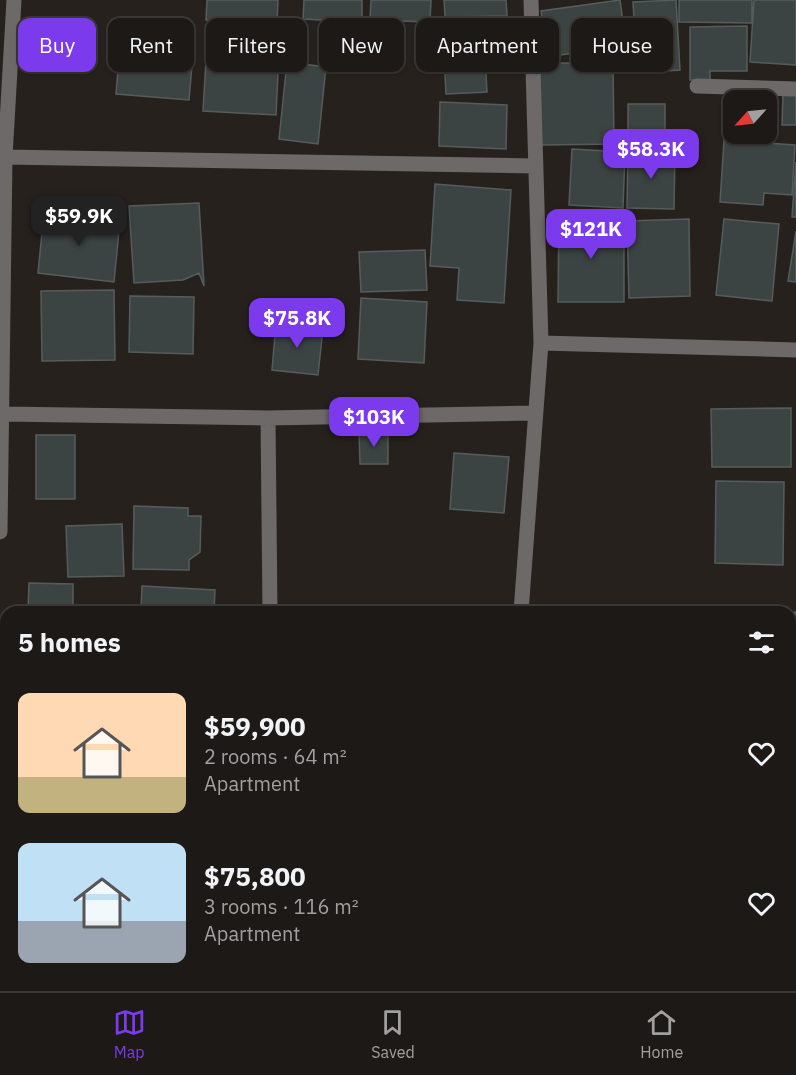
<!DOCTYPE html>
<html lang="en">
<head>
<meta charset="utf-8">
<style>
	:root { --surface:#1d1916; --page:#25221f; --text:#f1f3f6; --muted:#a0a0a1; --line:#3b3835; --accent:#7c3aed }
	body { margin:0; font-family:"IBM Plex Sans",sans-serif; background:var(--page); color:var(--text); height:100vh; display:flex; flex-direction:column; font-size:22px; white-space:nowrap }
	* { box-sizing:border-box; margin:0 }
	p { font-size:20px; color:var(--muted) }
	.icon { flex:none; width:33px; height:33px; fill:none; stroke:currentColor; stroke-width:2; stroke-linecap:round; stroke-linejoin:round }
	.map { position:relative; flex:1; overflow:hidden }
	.sheet { position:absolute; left:0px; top:606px; width:796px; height:386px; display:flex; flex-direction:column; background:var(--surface); border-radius:18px 18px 0 0; box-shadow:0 2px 4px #0004,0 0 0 2px var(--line) }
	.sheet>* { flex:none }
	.banner { position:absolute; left:18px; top:18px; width:760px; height:54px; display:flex; gap:12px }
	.needle { width:39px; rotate:243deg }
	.buttons { position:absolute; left:723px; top:90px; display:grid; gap:12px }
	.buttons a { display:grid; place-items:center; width:54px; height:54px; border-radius:12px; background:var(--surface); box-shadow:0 2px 4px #0004,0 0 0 2px var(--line); font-size:30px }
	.price { position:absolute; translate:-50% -51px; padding:0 14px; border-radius:12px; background:var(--accent); color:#fff; font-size:20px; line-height:39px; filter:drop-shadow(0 2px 3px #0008) }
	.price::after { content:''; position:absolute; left:50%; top:36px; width:18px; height:14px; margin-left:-9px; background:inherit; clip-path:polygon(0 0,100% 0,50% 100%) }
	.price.current { background:#222; color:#fff }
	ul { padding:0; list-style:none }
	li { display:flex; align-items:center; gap:18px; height:150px; padding:0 18px }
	li span { display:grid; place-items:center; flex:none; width:168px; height:120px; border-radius:12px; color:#555 }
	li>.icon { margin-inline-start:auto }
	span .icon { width:72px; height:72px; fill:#fffc; stroke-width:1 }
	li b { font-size:26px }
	h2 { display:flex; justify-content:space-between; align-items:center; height:72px; padding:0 18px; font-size:26px }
	.pill { padding:0 21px; border-radius:12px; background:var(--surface); box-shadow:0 2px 4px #0004,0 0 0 2px var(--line); font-size:21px; line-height:54px }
	.pill.current { background:var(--accent); color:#fff }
	.dock { display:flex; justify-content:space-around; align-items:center; height:84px; border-top:2px solid var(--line); background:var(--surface); font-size:16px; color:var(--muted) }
	.dock a { display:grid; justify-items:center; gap:3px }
	.dock .current { color:var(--accent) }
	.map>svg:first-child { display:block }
	.building { fill:#3c4443; stroke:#555d5c; stroke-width:1.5 }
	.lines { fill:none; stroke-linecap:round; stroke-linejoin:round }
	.minor { stroke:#6c6968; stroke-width:15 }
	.primary { stroke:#b8b1ae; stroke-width:15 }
</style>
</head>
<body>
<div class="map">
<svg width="796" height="991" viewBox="0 0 796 991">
	<rect width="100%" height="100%" fill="#27211e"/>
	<path class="building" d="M207,0h71l-1,23 -71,-3z
		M304,0h58v22l-59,-3z
		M371,0h60l-1,22 -60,-2z
		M444,0h62l1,16 -62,1z
		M620,0l6,45 -78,12 -7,-46z
		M676,0l4,70 -43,3 -4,-71z
		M679,0h73v23l-73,-1z
		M754,0h42v65l-46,-3z
		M208,26l72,5 -4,84 -73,-4z
		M747,26v45h-37v9h-20v-53z
		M121,35l73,7 -5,58 -73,-6z
		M484,37l3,55 -41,2 -3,-56z
		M287,62l39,5 -8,77 -39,-5z
		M540,63h73l1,81 -73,1z
		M783,95h13v30h-14z
		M440,102l67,3 -1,44 -67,-3z
		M628,104h37v30h-37z
		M766,113h3l-3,30 29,2 -3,50 -28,-2 -1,12 -43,-3 5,-77h9v9h32z
		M572,149l53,3 -2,56 -54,-3z
		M628,150l47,1 -1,58 -47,-1z
		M796,162v55h-4z
		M435,184l76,6 -7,113 -47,-3 2,-32 -29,-2z
		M199,203l5,83 -5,-13 -16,7 -49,3 -5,-77z
		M44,212l76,9 -6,61 -76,-9z
		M559,217l65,1v84h-66z
		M689,219l1,77 -61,2 -2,-77z
		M724,219l55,5 -7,77 -56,-6z
		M796,231v51l-8,-1z
		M425,250l2,40 -66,2 -2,-40z
		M114,290l1,70 -73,1 -1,-70z
		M130,296l64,1 -1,57 -64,-2z
		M361,298l66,4 -3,61 -66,-4z
		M276,323l47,5 -5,47 -46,-5z
		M791,408v59h-79l-1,-58z
		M359,433h29v31h-28z
		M36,435h39v64h-39z
		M454,453l55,4 -5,56 -54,-4z
		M716,481l68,1 -1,83 -68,-2z
		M134,506l54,2v8h13l-1,36 -11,8v10l-56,-1z
		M122,524l2,52 -56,1 -2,-51z
		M29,583l44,1v28h-45z
		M142,586l73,4 -1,22h-73z"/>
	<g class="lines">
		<path class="minor" d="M697,86l99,3
			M5,157l530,9
			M541,343l255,7
			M3,414l265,4 267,-5
			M268,418l2,194
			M0,532l5,-375 9,-157
			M521,612l20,-269 -10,-343
			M790,619h6
			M790,885h6
			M533,991v-5"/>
		<path class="primary" d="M0,960h6
			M678,991l7,-2 99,-3"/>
	</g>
</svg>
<div class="buttons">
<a><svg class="needle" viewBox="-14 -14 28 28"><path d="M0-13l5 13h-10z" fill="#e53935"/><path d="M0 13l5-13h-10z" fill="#a0a0a1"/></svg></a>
</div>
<b class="price" style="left:651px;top:180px">$58.3K</b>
<b class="price current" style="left:79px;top:247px">$59.9K</b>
<b class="price" style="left:591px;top:260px">$121K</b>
<b class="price" style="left:297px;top:349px">$75.8K</b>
<b class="price" style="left:374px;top:448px">$103K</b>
<div class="banner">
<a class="pill current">Buy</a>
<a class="pill">Rent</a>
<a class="pill">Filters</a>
<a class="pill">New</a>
<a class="pill">Apartment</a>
<a class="pill">House</a>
</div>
<section class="sheet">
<h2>5 homes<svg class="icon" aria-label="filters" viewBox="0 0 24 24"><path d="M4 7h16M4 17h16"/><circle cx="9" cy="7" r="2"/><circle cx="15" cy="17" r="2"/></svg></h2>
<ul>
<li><span style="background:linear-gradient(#ffd9b3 70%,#c2b280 0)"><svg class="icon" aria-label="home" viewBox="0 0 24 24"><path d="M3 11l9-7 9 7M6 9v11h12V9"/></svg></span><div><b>$59,900</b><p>2 rooms · 64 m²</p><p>Apartment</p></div><svg class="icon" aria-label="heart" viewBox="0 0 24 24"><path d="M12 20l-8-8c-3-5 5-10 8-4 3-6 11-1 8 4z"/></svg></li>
<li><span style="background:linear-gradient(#bfe0f5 65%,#9aa5b1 0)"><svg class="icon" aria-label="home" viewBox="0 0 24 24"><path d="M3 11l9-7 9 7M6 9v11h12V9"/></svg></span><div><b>$75,800</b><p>3 rooms · 116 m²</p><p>Apartment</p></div><svg class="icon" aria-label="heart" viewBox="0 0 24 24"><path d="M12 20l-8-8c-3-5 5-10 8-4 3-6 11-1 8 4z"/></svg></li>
</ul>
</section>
</div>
<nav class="dock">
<a class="current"><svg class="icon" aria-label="map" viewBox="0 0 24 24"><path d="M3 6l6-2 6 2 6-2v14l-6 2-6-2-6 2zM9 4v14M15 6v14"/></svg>Map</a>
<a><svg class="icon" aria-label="saved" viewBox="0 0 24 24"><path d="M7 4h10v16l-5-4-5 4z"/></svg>Saved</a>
<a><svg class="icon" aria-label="home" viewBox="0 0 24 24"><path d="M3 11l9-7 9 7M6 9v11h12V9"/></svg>Home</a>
</nav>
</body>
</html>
